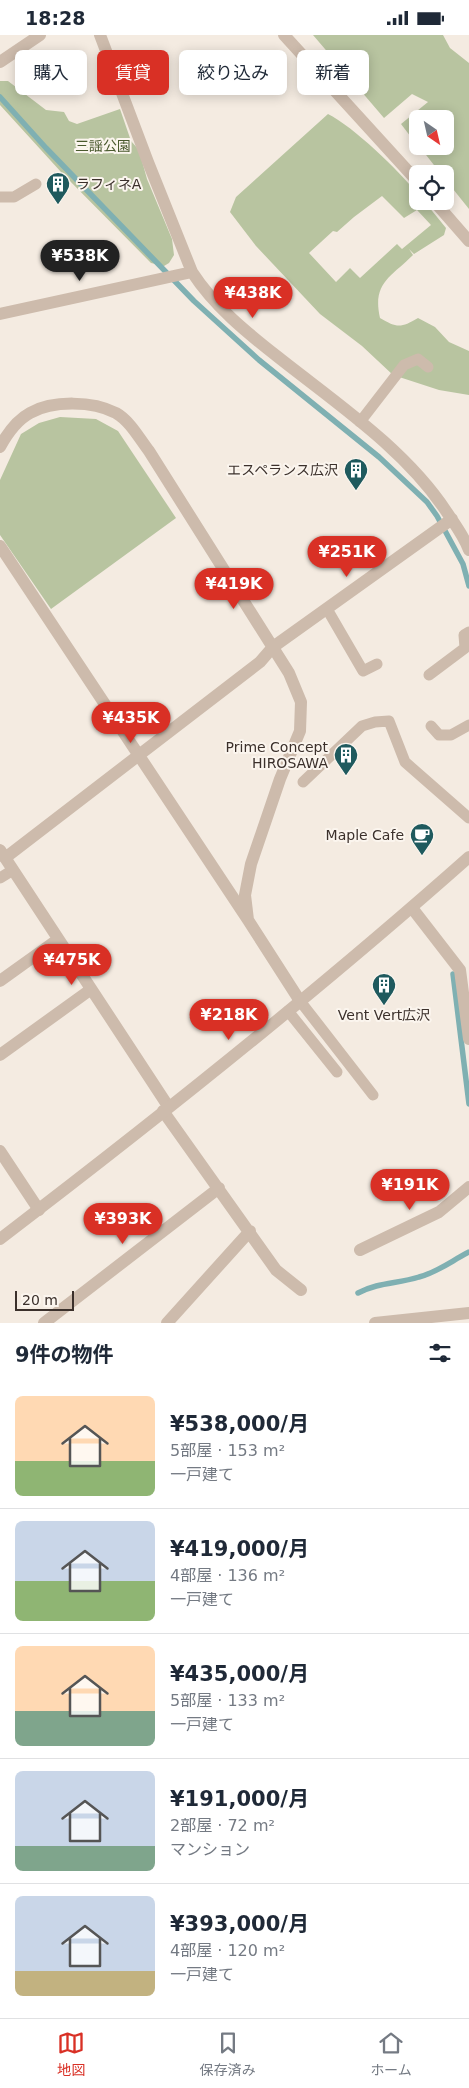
<!DOCTYPE html>
<html lang="ja">
<head>
<meta charset="utf-8">
<style>
	:root { --surface:#fff; --page:#f6f6f7; --text:#1f2937; --muted:#747a83; --line:#e0e1e3; --accent:#d93025 }
	body { margin:0; font-family:"DejaVu Sans","Noto Sans JP",sans-serif; background:var(--page); color:var(--text); height:100vh; display:flex; flex-direction:column; font-size:19px; white-space:nowrap }
	* { box-sizing:border-box; margin:0 }
	p { font-size:16px; color:var(--muted) }
	.icon { flex:none; width:28px; height:28px; fill:none; stroke:currentColor; stroke-width:2; stroke-linecap:round; stroke-linejoin:round }
	.map { position:relative; height:1288px; overflow:hidden }
	.panel { display:flex; flex-direction:column; background:var(--surface); flex:1 }
	.panel>* { flex:none }
	.hud { position:absolute; left:15px; top:15px; width:440px; height:45px; display:flex; gap:10px }
	.needle { width:32px; rotate:146deg }
	.fabs { position:absolute; left:409px; top:75px; display:grid; gap:10px }
	.fabs a { display:grid; place-items:center; width:45px; height:45px; border-radius:8px; background:var(--surface); box-shadow:0 2px 12px #0003; font-size:25px }
	.scale { position:absolute; left:15px; bottom:12px; width:59px; box-sizing:border-box; padding-left:5px; border:2px solid #3b302b; border-top:0; font-size:14px; line-height:18px; white-space:nowrap; color:#3b302b; -webkit-text-stroke:4px #fbf5ee; paint-order:stroke }
	.price { position:absolute; translate:-50% -42px; padding:0 11px; border-radius:18px; background:var(--accent); color:#fff; font-size:16px; line-height:32px; filter:drop-shadow(0 1px 2px #0008) }
	.price::after { content:''; position:absolute; left:50%; top:30px; width:15px; height:11px; margin-left:-8px; background:inherit; clip-path:polygon(0 0,100% 0,50% 100%) }
	.price.current { background:#222; color:#fff }
	ul { padding:0; list-style:none }
	li { display:flex; align-items:center; gap:15px; height:125px; padding:0 15px }
	li+li { border-top:1px solid var(--line) }
	li span { display:grid; place-items:center; flex:none; width:140px; height:100px; border-radius:8px; color:#555 }
	li>.icon { margin-inline-start:auto }
	span .icon { width:60px; height:60px; fill:#fffc; stroke-width:1 }
	li b { font-size:21px }
	h2 { display:flex; justify-content:space-between; align-items:center; height:60px; padding:0 15px; font-size:21px }
	.pill { padding:0 18px; border-radius:8px; background:var(--surface); box-shadow:0 2px 12px #0003; font-size:18px; line-height:45px }
	.pill.current { background:var(--accent); color:#fff }
	.status { display:flex; justify-content:space-between; align-items:center; height:35px; padding:0 25px; background:var(--surface); direction:ltr }
	.status svg { height:14px; fill:currentColor }
	.menu { display:flex; justify-content:space-around; align-items:center; height:70px; border-top:1px solid var(--line); background:var(--surface); font-size:14px; color:var(--muted) }
	.menu a { display:grid; justify-items:center; gap:2px }
	.menu .current { color:var(--accent) }
	.map>svg:first-child { display:block }
	.green { fill:#b8c4a0; fill-rule:evenodd }
	.lines { fill:none; stroke-linecap:round; stroke-linejoin:round }
	.stream { stroke:#7fb0b2; stroke-width:5.5 }
	.service { stroke:#cdbbac; stroke-width:11 }
	.minor { stroke:#cdbbac; stroke-width:12 }
	.tertiary { stroke:#cdbbac; stroke-width:12 }
	.labels { text-anchor:middle; stroke-width:4; stroke-linejoin:round; paint-order:stroke }
	.park-label { font-size:14px; fill:#4a5a2e; stroke:#fbf5ee }
	.poi-label { font-size:14px; fill:#3b302b; stroke:#fbf5ee; text-anchor:end }
</style>
</head>
<body>
<div class="status"><b>18:28</b><svg viewBox="0 0 49 12"><path d="M0 12V9h3v3zM5 12V6h3v6zM10 12V3h3v9zM15 12V0h3v12zM26 1h20v11H26zM47 4h2v5h-2z"/></svg></div>
<div class="map">
<svg width="469" height="1288" viewBox="0 0 469 1288">
	<rect width="100%" height="100%" fill="#f4ebe1"/>
	<path class="green" d="M313,0h130l7,13 19,15v146l-24,-30v-5h-4l-22,-28h26v-27h-27l-1,26 -16,-21 27,-22 -16,-8 -28,24z
		M0,46h8l38,29 18,2 5,9 8,3 43,-15 11,32 8,9 8,29 25,60 2,16 -5,8 -5,3 -13,-3 -90,-91 -61,-67z
		M328,79c26,13 70,56 89,79l1,8h6l22,27 -2,7 -30,19 -5,-5 4,6c-22,22 -41,28 -33,63 17,10 21,10 38,0l17,9 14,15 20,9v44l-30,-5 -46,-15 -31,-29 -42,-32 -64,-68 -26,-34 6,-15zM382,161l22,22 13,-8 14,15 -29,24 -5,-5 -37,34 -10,-10 -14,14 -27,-29 24,-22 4,1 17,-15z
		M60,382l36,2 22,12 58,87 -125,91 -51,-74v-55l21,-46 18,-11z"/>
	<g class="lines">
		<path class="stream" d="M0,62l46,51 148,153 65,59 120,97 48,45 10,14 26,48 6,22
			M453,939l16,130
			M358,1258c21,-11 39,-9 61,-16 17,-4 34,-17 50,-25"/>
		<path class="service" d="M0,162h14l22,-13
			M360,387l44,-57 14,-6 10,8
			M327,574l36,62 14,-7
			M429,640l36,-27 -1,-13 5,-3
			M431,691l8,9h12l18,-10
			M303,747l59,-56 13,-4 14,-1 16,41 64,56
			M0,843l13,-8
			M300,966l73,94
			M288,976l49,61"/>
		<path class="minor" d="M100,0l48,127 44,110c22,34 54,60 86,85 58,46 127,92 168,154 8,12 18,25 23,39
			M284,0l134,147
			M0,27l40,-27
			M434,166l35,40
			M0,279l192,-42
			M0,412c7,-13 17,-27 30,-34 23,-13 63,-12 86,0 14,8 23,25 33,38l140,222 12,29 -1,29 -20,48 -29,85 -6,31 3,25
			M0,511l248,374 52,81
			M0,815l168,256
			M5,823l255,-196 13,-15 179,-128
			M412,873l48,62 9,69
			M0,946l57,-41
			M0,1020l90,-65
			M163,1076l113,159 25,20
			M0,1116l39,59
			M360,1215l79,-38 30,-25
			M44,1288l175,-135
			M167,1288l83,-92
			M375,1288l94,-10"/>
		<path class="tertiary" d="M0,1204c160,-122 318,-248 469,-382"/>
	</g>
	<defs>
		<g id="building-pin" transform="scale(1.25)"><path d="M0 17L-7.5 6A9.5 9.5 0 1 1 7.5 6Z" fill="#1f5a5e" stroke="#fbf5ee"/><path d="M-4-6H4V6H1V3H-1V6H-4ZM-2.5-4.3h1.7v1.8h-1.7ZM.8-4.3h1.7v1.8H.8ZM-2.5-1h1.7V.8h-1.7ZM.8-1h1.7V.8H.8Z" fill="#fff"/></g>
		<g id="cafe-pin" transform="scale(1.25)"><path d="M0 17L-7.5 6A9.5 9.5 0 1 1 7.5 6Z" fill="#1f5a5e" stroke="#fbf5ee"/><path d="M-5.5-4.5H6V0H3Q3 3.5 0 3.5H-2.5Q-5.5 3.5-5.5 0ZM3-3.2v2h1.7v-2ZM-6 4.5H4V6H-6Z" fill="#fff"/></g>
	</defs>
	<g fill-rule="evenodd">
		<use href="#building-pin" x="58" y="149"/>
		<use href="#building-pin" x="356" y="435"/>
		<use href="#building-pin" x="346" y="720"/>
		<use href="#cafe-pin" x="422" y="800"/>
		<use href="#building-pin" x="384" y="950"/>
	</g>
	<g class="labels">
		<g class="park-label">
			<text x="103" y="116">三謡公園</text>
		</g>
		<g class="poi-label">
			<text x="76" y="154" text-anchor="start">ラフィネA</text>
			<text x="338" y="440">エスペランス広沢</text>
			<text x="328" y="717">Prime Concept<tspan x="328" dy="16">HIROSAWA</tspan></text>
			<text x="404" y="805">Maple Cafe</text>
			<text x="384" y="985" text-anchor="middle">Vent Vert広沢</text>
		</g>
	</g>
</svg>
<div class="fabs">
<a><svg class="needle" viewBox="-14 -14 28 28"><path d="M0-13l5 13h-10z" fill="#e53935"/><path d="M0 13l5-13h-10z" fill="#747a83"/></svg></a>
<a><svg class="icon" aria-label="locate" viewBox="0 0 24 24"><circle cx="12" cy="12" r="6"/><path d="M12 2v4M12 18v4M2 12h4M18 12h4"/></svg></a>
</div>
<div class="scale">20 m</div>
<b class="price current" style="left:80px;top:247px">¥538K</b>
<b class="price" style="left:253px;top:284px">¥438K</b>
<b class="price" style="left:347px;top:543px">¥251K</b>
<b class="price" style="left:234px;top:575px">¥419K</b>
<b class="price" style="left:131px;top:709px">¥435K</b>
<b class="price" style="left:72px;top:951px">¥475K</b>
<b class="price" style="left:229px;top:1006px">¥218K</b>
<b class="price" style="left:410px;top:1176px">¥191K</b>
<b class="price" style="left:123px;top:1210px">¥393K</b>
<div class="hud">
<a class="pill">購入</a>
<a class="pill current">賃貸</a>
<a class="pill">絞り込み</a>
<a class="pill">新着</a>
</div>
</div>
<section class="panel">
<h2>9件の物件<svg class="icon" aria-label="filters" viewBox="0 0 24 24"><path d="M4 7h16M4 17h16"/><circle cx="9" cy="7" r="2"/><circle cx="15" cy="17" r="2"/></svg></h2>
<ul>
<li><span style="background:linear-gradient(#ffd9b3 65%,#8fb573 0)"><svg class="icon" aria-label="home" viewBox="0 0 24 24"><path d="M3 11l9-7 9 7M6 9v11h12V9"/></svg></span><div><b>¥538,000/月</b><p>5部屋 · 153 m²</p><p>一戸建て</p></div></li>
<li><span style="background:linear-gradient(#c9d6e8 60%,#8fb573 0)"><svg class="icon" aria-label="home" viewBox="0 0 24 24"><path d="M3 11l9-7 9 7M6 9v11h12V9"/></svg></span><div><b>¥419,000/月</b><p>4部屋 · 136 m²</p><p>一戸建て</p></div></li>
<li><span style="background:linear-gradient(#ffd9b3 65%,#7fa58c 0)"><svg class="icon" aria-label="home" viewBox="0 0 24 24"><path d="M3 11l9-7 9 7M6 9v11h12V9"/></svg></span><div><b>¥435,000/月</b><p>5部屋 · 133 m²</p><p>一戸建て</p></div></li>
<li><span style="background:linear-gradient(#c9d6e8 75%,#7fa58c 0)"><svg class="icon" aria-label="home" viewBox="0 0 24 24"><path d="M3 11l9-7 9 7M6 9v11h12V9"/></svg></span><div><b>¥191,000/月</b><p>2部屋 · 72 m²</p><p>マンション</p></div></li>
<li><span style="background:linear-gradient(#c9d6e8 75%,#c2b280 0)"><svg class="icon" aria-label="home" viewBox="0 0 24 24"><path d="M3 11l9-7 9 7M6 9v11h12V9"/></svg></span><div><b>¥393,000/月</b><p>4部屋 · 120 m²</p><p>一戸建て</p></div></li>
</ul>
</section>
<nav class="menu">
<a class="current"><svg class="icon" aria-label="map" viewBox="0 0 24 24"><path d="M3 6l6-2 6 2 6-2v14l-6 2-6-2-6 2zM9 4v14M15 6v14"/></svg>地図</a>
<a><svg class="icon" aria-label="saved" viewBox="0 0 24 24"><path d="M7 4h10v16l-5-4-5 4z"/></svg>保存済み</a>
<a><svg class="icon" aria-label="home" viewBox="0 0 24 24"><path d="M3 11l9-7 9 7M6 9v11h12V9"/></svg>ホーム</a>
</nav>
</body>
</html>
